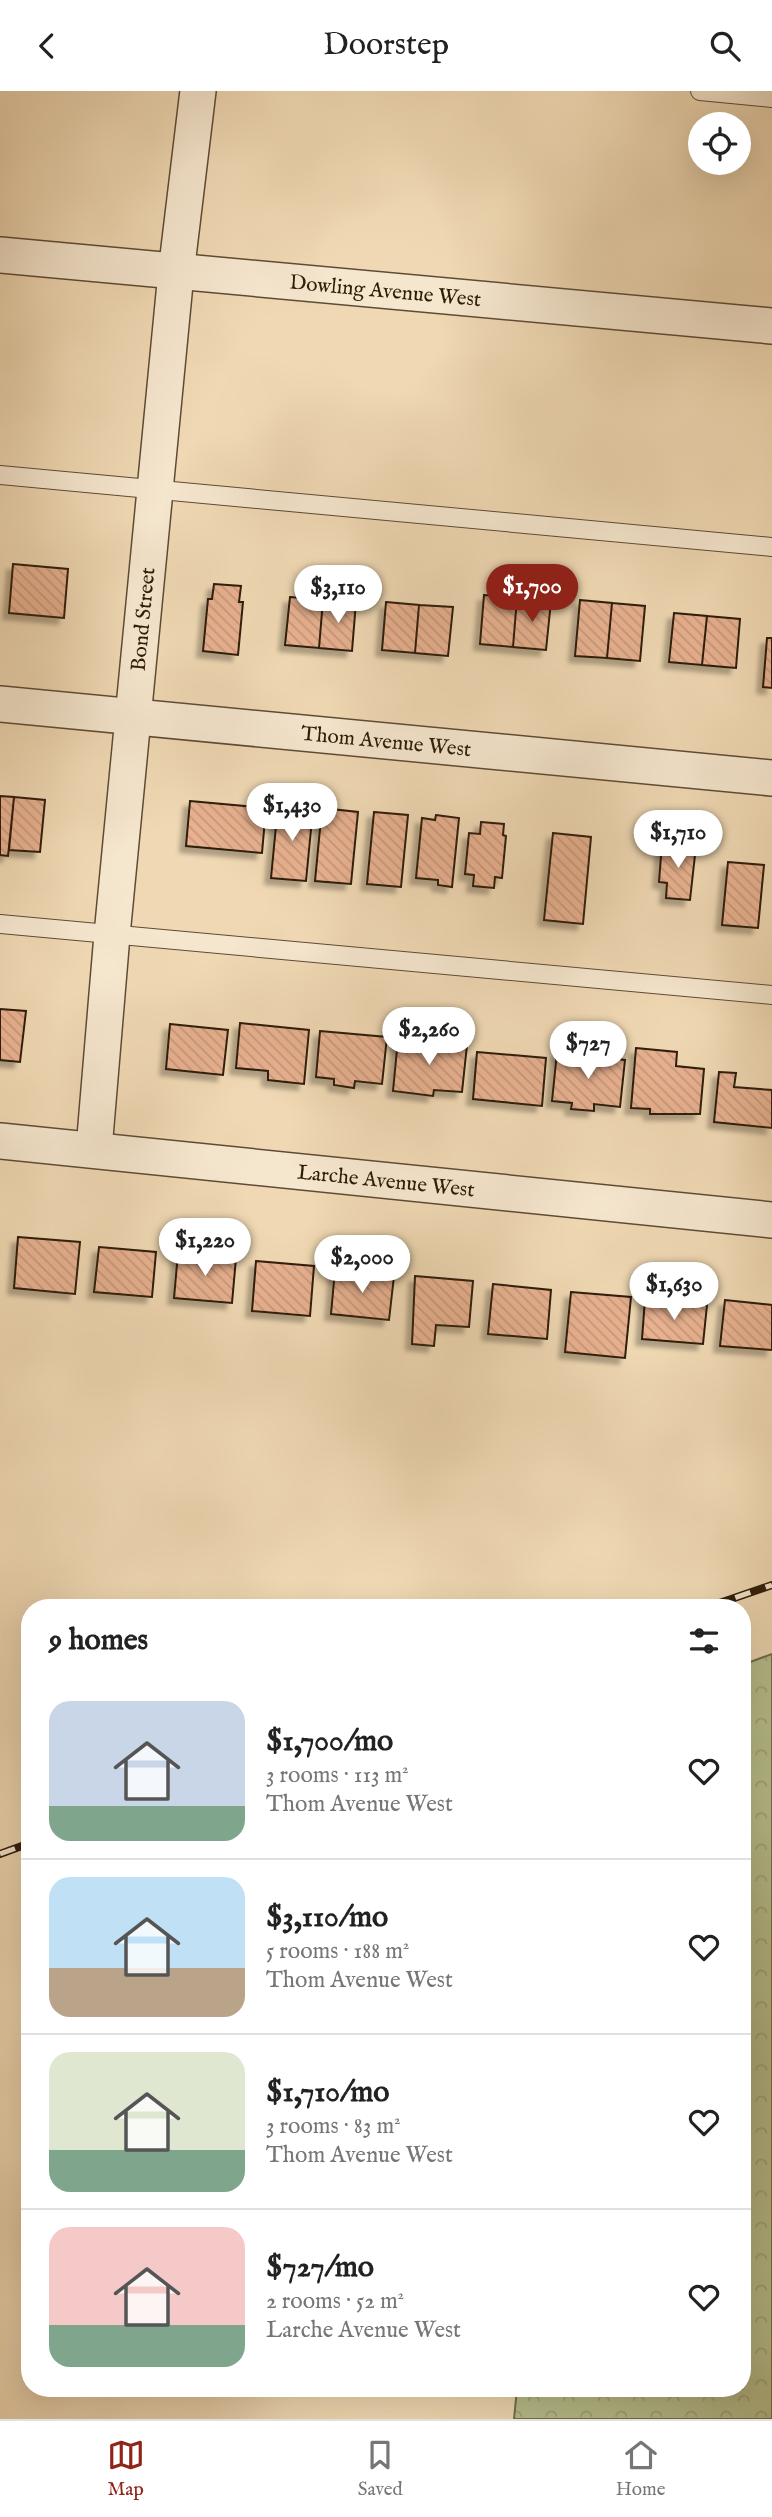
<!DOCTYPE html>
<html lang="en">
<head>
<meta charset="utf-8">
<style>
	:root { --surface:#fff; --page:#f6f6f6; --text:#222; --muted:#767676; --line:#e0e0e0; --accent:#8f2418 }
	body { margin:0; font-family:"IM FELL English",serif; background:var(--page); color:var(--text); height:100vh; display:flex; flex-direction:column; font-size:26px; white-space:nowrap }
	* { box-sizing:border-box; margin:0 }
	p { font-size:23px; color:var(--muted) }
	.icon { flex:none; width:38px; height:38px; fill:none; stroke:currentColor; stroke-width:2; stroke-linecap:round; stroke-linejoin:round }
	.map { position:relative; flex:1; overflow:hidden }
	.drawer { position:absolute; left:21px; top:1508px; width:730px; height:798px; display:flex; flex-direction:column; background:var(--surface); border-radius:28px; box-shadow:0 7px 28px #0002 }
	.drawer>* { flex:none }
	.fabs { position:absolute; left:688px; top:21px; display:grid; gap:14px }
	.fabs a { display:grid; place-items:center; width:63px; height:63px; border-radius:50%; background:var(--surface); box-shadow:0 7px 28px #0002; font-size:35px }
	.price { position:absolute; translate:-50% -60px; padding:0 16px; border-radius:24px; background:#fff; color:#222; font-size:23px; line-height:46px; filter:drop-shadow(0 2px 4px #0008) }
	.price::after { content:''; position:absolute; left:50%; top:42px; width:21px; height:16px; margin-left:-10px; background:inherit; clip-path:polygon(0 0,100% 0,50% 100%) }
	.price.current { background:var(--accent); color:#fff }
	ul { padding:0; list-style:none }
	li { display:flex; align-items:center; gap:21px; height:175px; padding:0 28px }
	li+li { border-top:2px solid var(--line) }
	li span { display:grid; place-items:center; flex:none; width:196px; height:140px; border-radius:21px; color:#555 }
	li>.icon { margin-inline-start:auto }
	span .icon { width:84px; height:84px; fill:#fffc; stroke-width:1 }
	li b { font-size:30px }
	h2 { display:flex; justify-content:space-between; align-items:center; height:84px; padding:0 28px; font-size:30px }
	header { display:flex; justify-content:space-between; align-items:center; height:91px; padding:0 28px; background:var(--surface); font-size:32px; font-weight:600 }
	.dock { display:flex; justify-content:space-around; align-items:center; height:98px; border-top:2px solid var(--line); background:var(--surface); font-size:19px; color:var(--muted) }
	.dock a { display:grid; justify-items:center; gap:4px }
	.dock .current { color:var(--accent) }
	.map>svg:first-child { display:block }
	.forest { fill:url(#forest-crowns); stroke:#726e4c; stroke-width:2 }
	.building { fill:url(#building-back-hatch); stroke:#2d1c09; stroke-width:2; filter:url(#shadow) }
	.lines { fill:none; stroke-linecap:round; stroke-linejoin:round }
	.service-casing { stroke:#5e4b34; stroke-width:20 }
	.minor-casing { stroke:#5e4b34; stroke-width:38 }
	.service { stroke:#f5e6ce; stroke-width:18 }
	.minor { stroke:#f5e6ce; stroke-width:35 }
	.rail-casing { stroke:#2d1c09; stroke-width:8 }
	.rail { stroke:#f5e6ce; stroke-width:5; stroke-dasharray:16; stroke-linecap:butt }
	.labels { text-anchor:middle; stroke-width:7; stroke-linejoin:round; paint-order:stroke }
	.street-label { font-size:21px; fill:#2d1c09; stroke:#f5e6ce }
</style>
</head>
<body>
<header><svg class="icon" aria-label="back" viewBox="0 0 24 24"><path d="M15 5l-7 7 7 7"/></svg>Doorstep<svg class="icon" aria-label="search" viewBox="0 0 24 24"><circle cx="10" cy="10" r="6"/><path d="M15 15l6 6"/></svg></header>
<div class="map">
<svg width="772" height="2328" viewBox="0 0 772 2328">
	<defs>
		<pattern id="forest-crowns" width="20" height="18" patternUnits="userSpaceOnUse" patternTransform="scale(1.75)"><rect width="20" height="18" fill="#b7bf8e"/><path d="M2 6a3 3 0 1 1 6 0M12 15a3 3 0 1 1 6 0" fill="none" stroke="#9ea479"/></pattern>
		<pattern id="building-back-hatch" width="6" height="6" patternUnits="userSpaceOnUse" patternTransform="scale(1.75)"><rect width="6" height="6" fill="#e8b190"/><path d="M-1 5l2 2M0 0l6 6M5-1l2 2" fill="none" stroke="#c7987b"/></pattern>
		<filter id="shadow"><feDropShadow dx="-6" dy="6" stdDeviation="2" flood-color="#0004"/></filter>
	</defs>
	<rect width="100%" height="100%" fill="#efd8b3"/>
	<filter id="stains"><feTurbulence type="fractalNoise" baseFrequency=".00286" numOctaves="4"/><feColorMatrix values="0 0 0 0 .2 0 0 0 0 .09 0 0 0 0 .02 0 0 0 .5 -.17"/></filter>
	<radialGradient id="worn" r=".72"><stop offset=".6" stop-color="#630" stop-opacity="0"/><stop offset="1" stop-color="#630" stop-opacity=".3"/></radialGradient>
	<path class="forest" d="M772,1563v765h-258l3,-30h225v-724z"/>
	<path class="building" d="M13,473l55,5 -4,49 -55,-5z
		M214,493l27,2 -2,16h4l-5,53 -35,-4 5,-52h4z
		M484,504l33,3 -4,49 -33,-3z
		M290,506l33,3 -4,48 -34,-3z
		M517,507l34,3 -5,49 -33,-3z
		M323,509l33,2 -4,49 -33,-3z
		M580,509l32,3 -5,55 -32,-2z
		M386,511l33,3 -4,48 -33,-3z
		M612,512l33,3 -5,55 -33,-3z
		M419,514l34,2 -5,49 -33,-3z
		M674,522l33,3 -5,49 -33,-3z
		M707,525l33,3 -4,49 -34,-3z
		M767,547h5v50l-9,-1z
		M0,705l14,1 -6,59 -8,-1z
		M14,706l31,3 -5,52 -31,-2z
		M190,710l76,7 -4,45 -76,-7z
		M278,714l35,4 -7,72 -35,-3z
		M322,717l36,4 -7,72 -36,-3z
		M374,721l34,3 -7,72 -34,-3z
		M436,724l23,3 -7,69 -14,-2v-5l-22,-2 6,-60 13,2z
		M481,731l23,2 -1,11 3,1 -4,42 -7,-1 -1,11 -21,-2 1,-11 -9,-1 4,-41 11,1z
		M553,742l38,4 -8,87 -39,-4z
		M662,752l34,3 -6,54 -24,-2 1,-15 -8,-1z
		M728,771l36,3 -6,63 -36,-3z
		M0,918l26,2 -6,51 -20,-2z
		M240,932l69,7 -5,54 -36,-4v-9l-32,-3z
		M170,933l58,6 -5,45 -57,-6z
		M320,940l67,6 -5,47 -27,-3 -1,7 -20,-3v-6l-18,-2z
		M398,948l69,6 -5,47 -28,-2 -1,6 -40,-5z
		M636,957l41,4 -1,14 28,3 -4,45h-50v-5l-19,-1z
		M477,961l69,6 -4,48 -69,-7z
		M557,961l68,8 -5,47 -26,-3v7l-23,-2 1,-6 -20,-2z
		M719,981l17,1 -2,14 38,3v38l-58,-6z
		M18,1146l62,5 -5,52 -61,-6z
		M99,1156l57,5 -4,45 -58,-5z
		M178,1162l58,5 -4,45 -58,-5z
		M256,1170l58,5 -4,50 -58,-5z
		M335,1179l59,6 -5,44 -58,-6z
		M415,1185l58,5 -4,46 -33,-2 -2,21 -22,-2z
		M493,1193l58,6 -4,49 -59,-5z
		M571,1201l60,5 -6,61 -60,-6z
		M645,1208l62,6 -4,39 -61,-5z
		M725,1209l47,5v45l-52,-4z"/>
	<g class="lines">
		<g class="service-casing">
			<path id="service" d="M700,0l72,7
				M0,384l772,72
				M0,833l772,71"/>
		</g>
		<g class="minor-casing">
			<g id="minor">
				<path id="s1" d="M0,164l772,71"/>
				<path id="s2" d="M0,613l772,74"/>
				<path id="s3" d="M0,1050l772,79"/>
				<path id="s4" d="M94,1058l18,-214 64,-662 22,-182"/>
			</g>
		</g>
		<use href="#service" class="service"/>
		<use href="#minor" class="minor"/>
		<g class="rail-casing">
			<path id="rail" d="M705,1517l67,-23
				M0,1763l30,-11"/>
		</g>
		<use href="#rail" class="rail"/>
	</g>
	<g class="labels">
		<g class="street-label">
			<text dy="7" stroke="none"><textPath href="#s1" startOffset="387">Dowling Avenue West</textPath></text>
			<text dy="7" stroke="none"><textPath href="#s4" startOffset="532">Bond Street</textPath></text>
			<text dy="7" stroke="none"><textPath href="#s2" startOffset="388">Thom Avenue West</textPath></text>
			<text dy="7" stroke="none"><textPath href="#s3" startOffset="388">Larche Avenue West</textPath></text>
		</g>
	</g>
	<rect width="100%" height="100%" filter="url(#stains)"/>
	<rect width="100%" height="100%" fill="url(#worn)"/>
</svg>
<div class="fabs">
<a><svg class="icon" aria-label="locate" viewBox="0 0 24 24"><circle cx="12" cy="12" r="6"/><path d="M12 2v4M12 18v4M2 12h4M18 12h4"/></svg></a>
</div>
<b class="price current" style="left:532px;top:533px">$1,700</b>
<b class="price" style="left:338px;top:534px">$3,110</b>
<b class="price" style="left:292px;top:752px">$1,430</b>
<b class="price" style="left:678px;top:779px">$1,710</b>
<b class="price" style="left:429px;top:976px">$2,260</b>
<b class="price" style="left:588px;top:990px">$727</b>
<b class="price" style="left:205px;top:1187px">$1,220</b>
<b class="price" style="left:362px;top:1204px">$2,000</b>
<b class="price" style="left:674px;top:1231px">$1,630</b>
<section class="drawer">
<h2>9 homes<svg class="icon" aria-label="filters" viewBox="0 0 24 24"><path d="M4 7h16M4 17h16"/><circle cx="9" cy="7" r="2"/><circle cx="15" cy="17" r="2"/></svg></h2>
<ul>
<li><span style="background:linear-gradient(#c9d6e8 75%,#7fa58c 0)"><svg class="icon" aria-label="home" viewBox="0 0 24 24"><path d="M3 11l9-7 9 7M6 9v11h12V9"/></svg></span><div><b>$1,700/mo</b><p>3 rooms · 113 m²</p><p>Thom Avenue West</p></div><svg class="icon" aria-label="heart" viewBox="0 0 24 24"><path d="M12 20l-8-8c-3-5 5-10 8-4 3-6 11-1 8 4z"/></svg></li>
<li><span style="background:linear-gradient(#bfe0f5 65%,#b9a48a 0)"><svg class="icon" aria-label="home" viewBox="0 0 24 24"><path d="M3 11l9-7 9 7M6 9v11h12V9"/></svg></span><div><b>$3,110/mo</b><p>5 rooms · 188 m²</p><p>Thom Avenue West</p></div><svg class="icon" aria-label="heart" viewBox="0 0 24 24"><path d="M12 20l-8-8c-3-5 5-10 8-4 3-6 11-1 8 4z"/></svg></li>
<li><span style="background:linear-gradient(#dfe7d0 70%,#7fa58c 0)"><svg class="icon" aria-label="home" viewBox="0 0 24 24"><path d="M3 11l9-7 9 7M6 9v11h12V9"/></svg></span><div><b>$1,710/mo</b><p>3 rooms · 83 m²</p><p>Thom Avenue West</p></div><svg class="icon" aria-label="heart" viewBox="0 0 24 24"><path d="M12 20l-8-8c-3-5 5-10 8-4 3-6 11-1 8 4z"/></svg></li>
<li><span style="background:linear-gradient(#f6c9c9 70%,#7fa58c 0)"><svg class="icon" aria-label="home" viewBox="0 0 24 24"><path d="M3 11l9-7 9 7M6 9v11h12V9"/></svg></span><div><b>$727/mo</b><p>2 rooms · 52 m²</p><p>Larche Avenue West</p></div><svg class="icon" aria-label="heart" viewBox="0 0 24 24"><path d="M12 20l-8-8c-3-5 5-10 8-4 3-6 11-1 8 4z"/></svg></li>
</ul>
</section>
</div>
<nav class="dock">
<a class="current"><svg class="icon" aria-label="map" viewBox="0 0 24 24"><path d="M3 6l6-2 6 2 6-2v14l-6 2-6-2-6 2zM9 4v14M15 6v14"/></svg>Map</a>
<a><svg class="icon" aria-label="saved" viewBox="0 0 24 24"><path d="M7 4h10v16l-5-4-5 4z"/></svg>Saved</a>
<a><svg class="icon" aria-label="home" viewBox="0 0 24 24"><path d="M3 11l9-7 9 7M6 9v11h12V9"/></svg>Home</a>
</nav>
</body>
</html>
